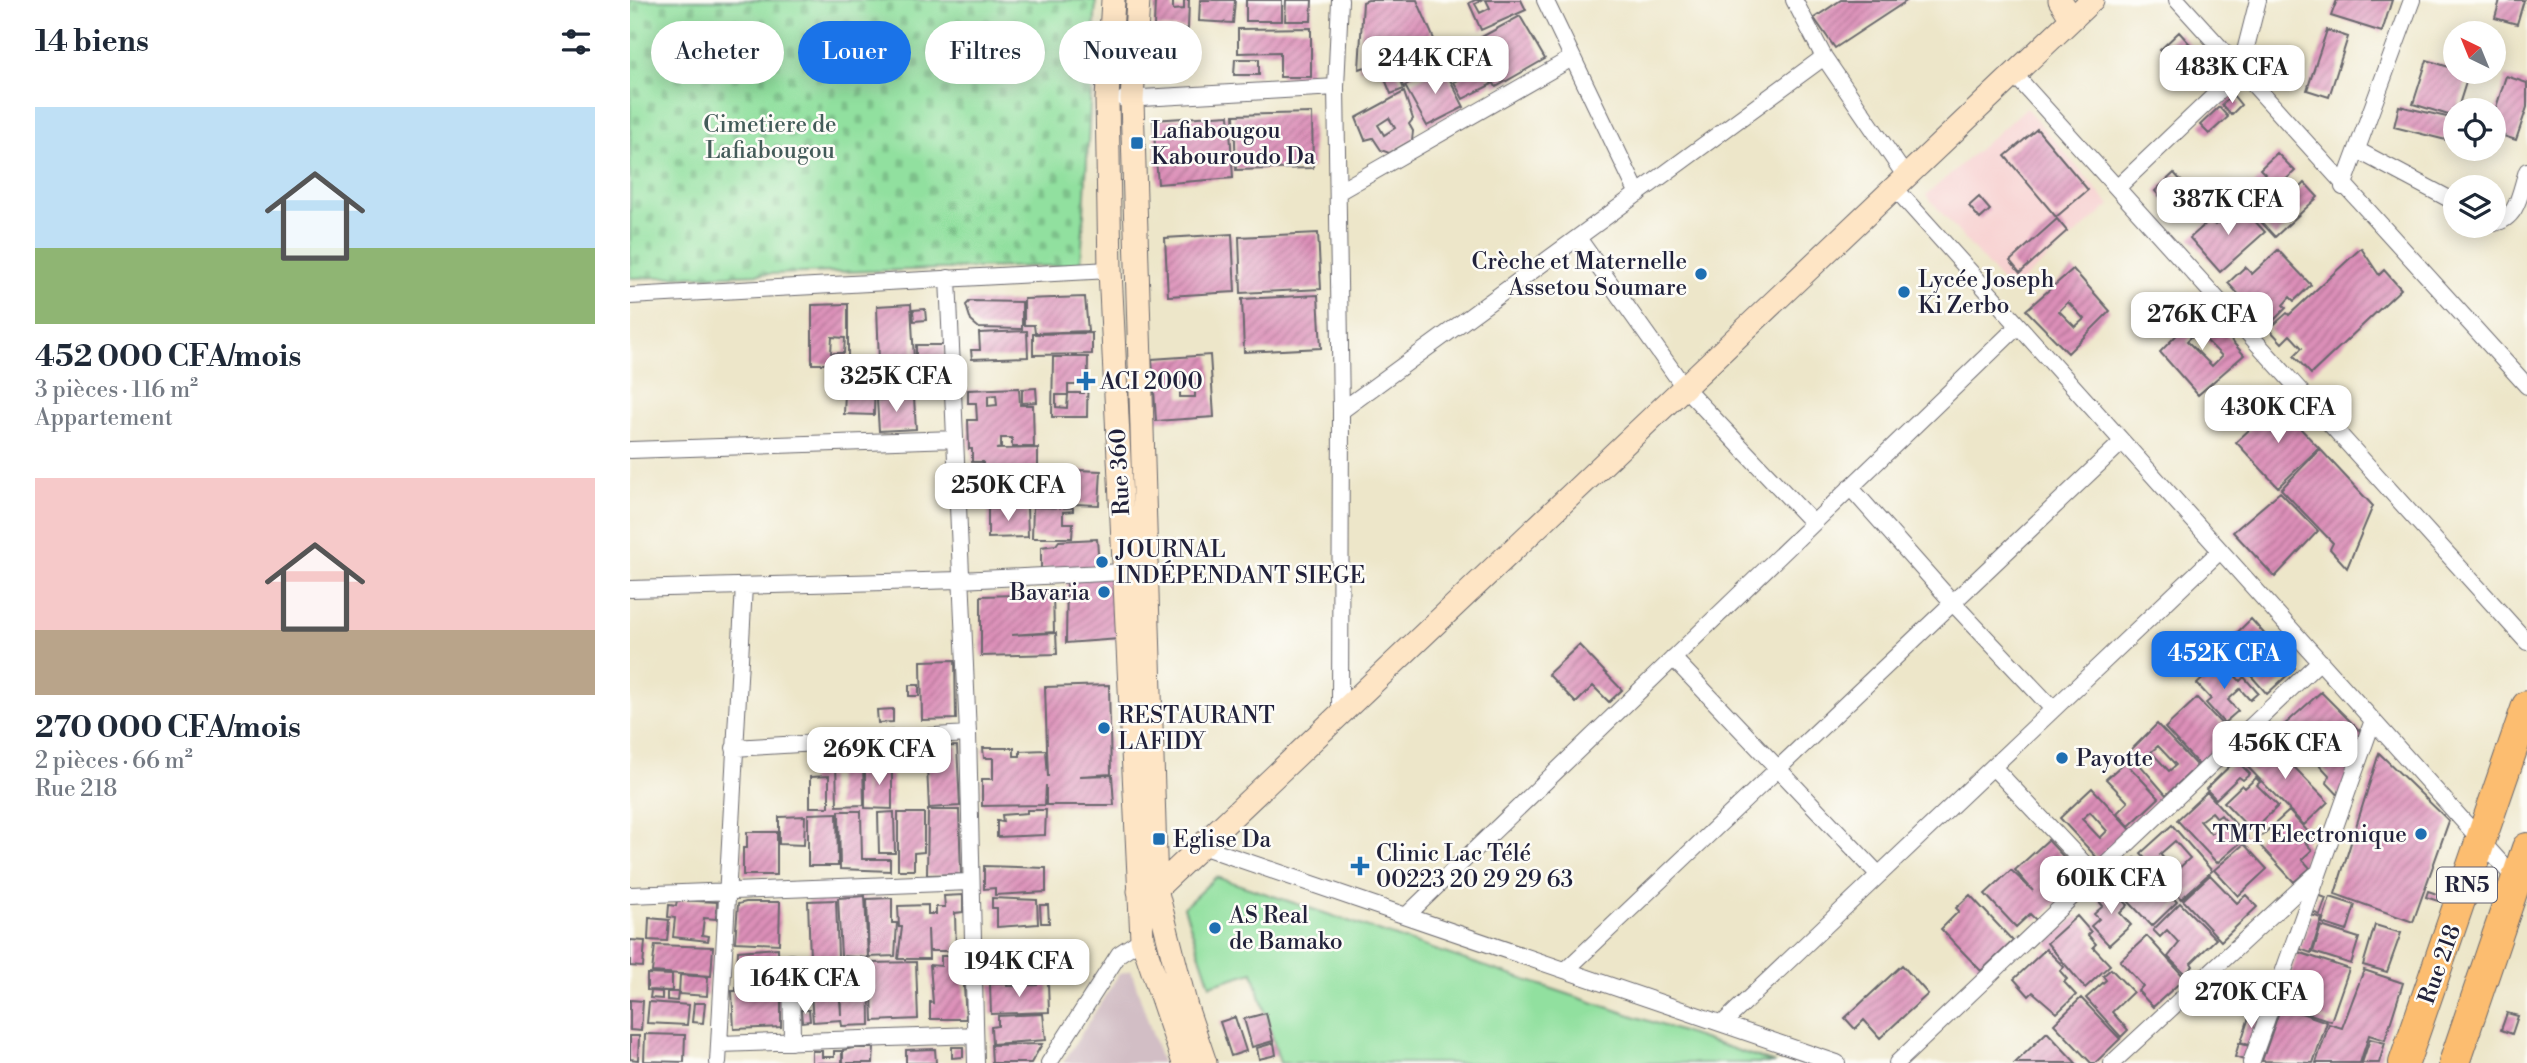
<!DOCTYPE html>
<html lang="fr">
<head>
<meta charset="utf-8">
<style>
	:root { --surface:#fff; --page:#f6f6f7; --text:#1f2937; --muted:#747a83; --accent:#1a73e8 }
	body { margin:0; font-family:"Libre Bodoni",serif; background:var(--page); color:var(--text); height:100vh; display:flex; flex-direction:column; font-size:26px; white-space:nowrap }
	* { box-sizing:border-box; margin:0 }
	p { font-size:23px; color:var(--muted) }
	.icon { flex:none; width:38px; height:38px; fill:none; stroke:currentColor; stroke-width:2; stroke-linecap:round; stroke-linejoin:round }
	.map { position:relative; flex:1; overflow:hidden }
	.details { display:flex; flex-direction:column; background:var(--surface); width:630px }
	.details>* { flex:none }
	.banner { position:absolute; left:21px; top:21px; width:665px; height:63px; display:flex; gap:14px }
	.needle { width:46px; rotate:317deg }
	.buttons { position:absolute; left:1813px; top:21px; display:grid; gap:14px }
	.buttons a { display:grid; place-items:center; width:63px; height:63px; border-radius:50%; background:var(--surface); box-shadow:0 4px 18px #0003; font-size:35px }
	.price { position:absolute; translate:-50% -60px; padding:0 16px; border-radius:14px; background:#fff; color:#222; font-size:23px; line-height:46px; filter:drop-shadow(0 2px 4px #0008) }
	.price::after { content:''; position:absolute; left:50%; top:42px; width:21px; height:16px; margin-left:-10px; background:inherit; clip-path:polygon(0 0,100% 0,50% 100%) }
	.price.current { background:var(--accent); color:#fff }
	ul { padding:0; list-style:none }
	li { display:grid; align-content:center; gap:14px; height:371px; padding:0 35px }
	li span { display:grid; place-items:center; height:217px; border-radius:0px; color:#555 }
	li>.icon { margin-inline-start:auto }
	span .icon { width:126px; height:126px; fill:#fffc; stroke-width:1 }
	li b { font-size:30px }
	h2 { display:flex; justify-content:space-between; align-items:center; height:84px; padding:0 35px; font-size:30px }
	.chip { padding:0 24px; border-radius:32px; background:var(--surface); box-shadow:0 4px 18px #0003; font-size:24px; line-height:63px }
	.chip.current { background:var(--accent); color:#fff }
	main { display:flex; flex:1; min-height:0 }
	.map>svg:first-child { display:block }
	.built { fill:#f7d0d0 }
	.industrial { fill:#d2bec5 }
	.grass { fill:#91e09f; stroke:#5a816d; stroke-width:2 }
	.cemetery { fill:url(#cemetery-stones); stroke:#5a816d; stroke-width:2 }
	.building { fill:url(#building-hatch); fill-rule:evenodd }
	.lines { fill:none; stroke-linecap:round; stroke-linejoin:round }
	.street-casing { stroke:#69676d; stroke-width:18 }
	.secondary-casing { stroke:#69676d; stroke-width:25 }
	.highway-casing { stroke:#69676d; stroke-width:32 }
	.street { stroke:#fff; stroke-width:16 }
	.secondary { stroke:#fee5c5; stroke-width:23 }
	.highway { stroke:#fcbd6f; stroke-width:30 }
	.poi-dot { fill:#1f6fb2; stroke:#fdfcf7; stroke-width:2.5 }
	.labels { text-anchor:middle; stroke-width:5; stroke-linejoin:round; paint-order:stroke }
	.shield { fill:#fdfcf7; stroke:#646373; stroke-width:2 }
	.shield-label { font-size:21px; font-weight:bold; fill:#22223b }
	.park-label { font-size:23px; fill:#435b59; stroke:#fdfcf7 }
	.poi-label { font-size:23px; fill:#22223b; stroke:#fdfcf7; text-anchor:start }
	.street-label { font-size:23px; fill:#22223b; stroke:#fdfcf7 }
</style>
</head>
<body>
<main>
<section class="details">
<h2>14 biens<svg class="icon" aria-label="filters" viewBox="0 0 24 24"><path d="M4 7h16M4 17h16"/><circle cx="9" cy="7" r="2"/><circle cx="15" cy="17" r="2"/></svg></h2>
<ul>
<li><span style="background:linear-gradient(#bfe0f5 65%,#8fb573 0)"><svg class="icon" aria-label="home" viewBox="0 0 24 24"><path d="M3 11l9-7 9 7M6 9v11h12V9"/></svg></span><div><b>452 000 CFA/mois</b><p>3 pièces · 116 m²</p><p>Appartement</p></div></li>
<li><span style="background:linear-gradient(#f6c9c9 70%,#b9a48a 0)"><svg class="icon" aria-label="home" viewBox="0 0 24 24"><path d="M3 11l9-7 9 7M6 9v11h12V9"/></svg></span><div><b>270 000 CFA/mois</b><p>2 pièces · 66 m²</p><p>Rue 218</p></div></li>
</ul>
</section>
<div class="map">
<svg width="1897" height="1063" viewBox="0 0 1897 1063">
	<defs>
		<pattern id="cemetery-stones" width="16" height="16" patternUnits="userSpaceOnUse" patternTransform="scale(1.75)"><rect width="16" height="16" fill="#91e09f"/><path d="M2 7V4a2 2 0 0 1 4 0v3zM10 15v-3a2 2 0 0 1 4 0v3z" fill="#7dc08a"/></pattern>
		<pattern id="building-hatch" width="6" height="6" patternUnits="userSpaceOnUse" patternTransform="scale(1.75)"><rect width="6" height="6" fill="#dc8fb8"/><path d="M-1 1l2-2M0 6l6-6M5 7l2-2" fill="none" stroke="#b27497"/></pattern>
	</defs>
	<rect width="100%" height="100%" fill="#fdfcf7"/>
	<filter id="ink" filterUnits="userSpaceOnUse"><feTurbulence type="fractalNoise" baseFrequency=".0143" numOctaves="2"/><feDisplacementMap in="SourceGraphic" scale="14" xChannelSelector="R" yChannelSelector="G"/><feConvolveMatrix kernelMatrix="1 2 1 2 8 2 1 2 1" color-interpolation-filters="sRGB"/></filter>
	<filter id="wash" filterUnits="userSpaceOnUse"><feTurbulence type="fractalNoise" baseFrequency=".00686" numOctaves="4" result="noise"/><feDisplacementMap in="SourceGraphic" scale="28" xChannelSelector="R" yChannelSelector="G"/><feGaussianBlur stdDeviation="1.57" result="paint"/><feColorMatrix in="noise" values="0 0 0 0 0 0 0 0 0 0 0 0 0 0 0 0 0 1.4 0 .05"/><feComposite in="paint" operator="in"/></filter>
	<g filter="url(#wash)">
		<rect width="100%" height="100%" fill="#ede6c9"/>
		<path class="built" d="M1396,108l84,97 -100,86 -84,-96z"/>
		<path class="industrial" d="M501,970l31,93h-99l56,-89z"/>
		<path class="grass" d="M586,877l559,186h-495l-27,-91 -43,13 -26,-78z"/>
		<path class="cemetery" d="M0,0h466l-15,265 -451,13z"/>
		<g id="blocks">
			<path class="building" d="M525,0h18v10l11,-1v-9h5l-1,29 -34,-2z
				M570,0h35l-2,23 -34,-2z
				M616,0h36v21h-36z
				M656,0h26l-1,21h-26z
				M738,0h49l20,46 -78,23 4,-67z
				M845,0h7l-7,4 5,9 10,-5 -4,-8h35l5,10 -45,20 -12,-27z
				M1211,0h67l-73,48 -21,-30z
				M1707,0h55l-10,32 -51,-16z
				M1870,0h24l-7,24 -22,-6z
				M890,16l25,43 -49,28 -9,-16 7,-4 -16,-28z
				M681,28v49h-31v-25l-42,1v-24z
				M1697,30l21,7 -19,60 -22,-7z
				M1549,32l34,38 -20,17 -33,-37z
				M848,42l9,17 -6,4 11,21 -29,15 -9,-17 6,-3 -11,-22z
				M808,48l5,14 -37,16 -6,-14z
				M605,59h24v16h-25z
				M1797,60l28,9v3l14,1 -14,44 -42,-13z
				M763,62l11,27 -13,5 -11,-27z
				M813,66l21,41 -37,19 -22,-40z
				M1876,76l21,7v24l-11,33 -22,-7v-19z
				M774,92l9,27 -4,5 4,7 -1,9 -23,13 -8,-3 -8,-12 -8,2 -9,-22zM759,118l6,10 -11,7 -6,-10z
				M1603,95l8,10 -10,10 -9,-10z
				M1769,106l52,12 -5,22 -52,-13z
				M1589,107l9,10 -19,17 -9,-9z
				M682,113l1,55 -77,2 -2,-55z
				M599,115l4,63 -75,6 -5,-64z
				M1407,129l51,61 -32,27 -51,-61z
				M1647,153l18,18 -15,14 11,12 14,-14 13,14 -43,40 -36,-39 26,-24 -5,-5z
				M1544,173l10,11 -19,18 -10,-11z
				M1349,197l11,13 -10,9 -11,-13z
				M1609,204l26,28 -45,40 -30,-34 20,-18 5,5z
				M1427,219l10,12 -47,42 -10,-12z
				M688,233l3,56 -80,4 -2,-56z
				M602,234l3,58 -67,4 -3,-58z
				M1731,248l18,27 5,-5 17,19 -90,85 -17,-18 8,-8 -12,-13 -8,8 -13,-14 18,-16 2,2z
				M1648,250l33,35 -17,16 -4,-4 -7,8 3,3 -18,18 -40,-43 17,-16 7,7z
				M1443,269l37,42 -42,42 -42,-43zM1438,302l16,17 -9,8 -16,-16z
				M688,295l3,53 -77,4 -2,-53z
				M455,297l3,34 -53,2 -1,-8h-10v-26z
				M340,301l52,1v27l-43,-1 -8,-7 -5,-16z
				M218,304v60h-36v-59zM202,337l13,1 -1,15h-13z
				M281,304l3,56 -35,2 -2,-56z
				M1573,308l41,47 -46,40 -38,-43zM1567,331l25,25 -10,10 -25,-25z
				M295,309l1,11 -12,1 -1,-11z
				M397,331l1,26 -56,2 -1,-9h9l-1,-17z
				M462,333v21l-59,1v-21z
				M286,345h29v16h-29z
				M580,355l4,62 -58,4 -4,-62zM550,383l15,1v13h-15z
				M423,357h35l-1,60h-35zM438,385h17l-1,8h-16zM426,395h12l-1,13 -11,-1z
				M280,367l1,28 -29,1 -1,-28z
				M216,371h29l-1,44 -30,-1z
				M389,388l1,17h13l1,42h-22v-9h-11v10l-5,1 42,-1v28l-33,-1v4l-32,1v-8h10v-10h-11v-13h-3l-1,-29h9l-1,-17h-8v-13zM366,395l1,10 -9,1v-10z
				M406,388l1,14 -15,1v-14z
				M284,398l2,31 -37,2 -2,-31z
				M1647,404l42,44 -41,39 -42,-45z
				M1690,449l53,57 -26,62 -17,-19 3,-6 -52,-54z
				M445,470l26,1 -2,34 -25,-1z
				M404,479l39,1 -1,26 -38,-1z
				M1650,492l38,39 -43,46 -42,-45z
				M397,507l1,30 -40,1v-29z
				M403,507l40,1v3l-10,1v11h10l-1,15h-40z
				M467,539l2,28 -58,2v-22l15,-2 3,-4z
				M487,575l2,64 -53,4 1,-64z
				M423,594l1,38 -43,3 45,-2 1,21 -76,2v-60z
				M1621,619l44,49 -28,26 -28,-32 -8,8 -16,-16z
				M949,645l43,45 -13,12 -16,-16 -17,17 -28,-29z
				M325,660l1,59 -34,1 -1,-59z
				M1592,661l18,20 4,-4 14,16 -8,7 -10,-11 -12,11 10,11 -14,12 -18,-20 5,-4 -14,-15z
				M279,685h10v11h-10z
				M479,685l2,89 -31,2 32,-1 2,30h-68v-20l-1,20 -63,1v-27h11v-21h-9l-1,-10h31v8h6v-5l26,-1 2,27 -3,-90z
				M1691,692l43,43 -21,65 -16,-17 2,-8 -46,-49zM1699,731l12,13 -7,16 -16,-19z
				M1567,698l35,37 -33,30 -34,-37z
				M263,709v13l-15,1 -1,-13z
				M1527,724l40,42 -31,29 -37,-43zM1528,746l18,19 -7,6 -18,-19z
				M1635,737l63,65 -24,23 -63,-65z
				M327,746l3,60 -31,2 -3,-61z
				M276,748l1,12 -12,1 -1,-12z
				M263,749v10h-9v-9z
				M1749,753l70,68 -36,101 -78,-28z
				M252,758v7l-17,1v-7z
				M206,760l27,3 1,42 -27,1z
				M1606,760l14,14 -7,6 -4,-3 -23,22 -10,-10z
				M254,761h8v48l-27,-1v-40l19,-1z
				M1495,762l34,36 -30,28 -12,-13 11,-11 -22,-23z
				M199,776v31h-19v-30z
				M1626,778l4,4 -3,3 21,21 -26,25 -28,-29 18,-17 3,3z
				M1462,788l40,43 -32,30 -40,-43zM1460,812l17,19 -7,7 -18,-19z
				M1577,792l40,45 -30,26 -40,-43zM1582,812l5,6 4,-3 6,7 -16,12 -11,-13z
				M298,810h31l2,64 -34,1z
				M397,810h19l-1,25 -48,2v-16l6,1 -1,-7 25,-2z
				M209,811h22l1,48h28v12l-50,-2z
				M1659,811l22,24 -7,6 8,9 -10,9 8,9 -16,14 -38,-41z
				M264,812l1,41h-16l-1,-40z
				M207,813l1,53h-30v-52z
				M268,813h26v39l-10,1v17h-16z
				M175,816l-1,29 -25,-1v-27z
				M1542,825l40,46 -31,28 -40,-46zM1545,841l15,17 -15,14 -15,-18z
				M117,832h30v43h-34v-27h4z
				M1418,840l36,39 -48,41 -6,-6 -14,13 -31,-33 26,-24 22,21 -18,-21z
				M1614,844l23,25 -29,27 -24,-26z
				M1505,858l42,44 -25,24 -42,-44z
				M354,866l62,2v24l-51,3v-7l-11,1z
				M1580,875l27,28 9,-8 11,12 -36,34 -38,-41z
				M1479,886l19,19 -8,8 11,12 -22,20 -18,-19 8,-7 -5,-5 9,-8 -7,-8z
				M1798,891l12,4 -2,6 -12,-4z
				M333,895v17l-8,1 1,38h-27l-1,-22 1,30h-31l4,-32h-3l-1,-21 30,-1v9h8v-7h9l-1,-11z
				M1340,895l43,46 -32,30 -40,-42 18,-18 -3,-3z
				M1688,895l8,3 -6,17 -8,-3z
				M235,896l3,62 -27,-2 -3,-58z
				M1700,897l25,8 -8,26 -25,-8z
				M262,898v25h5l-2,33 -26,1 -2,-58z
				M362,898l45,2 1,24 -41,3v-19h-5z
				M47,900l40,2 -1,17 -12,-1 -2,17 7,1 -1,5 -35,-4 2,-19 -7,-1 1,-12 7,1z
				M206,900l2,57 -28,1 -2,-57z
				M116,902h34l-1,42 -44,-2 3,-38z
				M1550,903l36,36 -25,24 2,3 -8,8 -17,-17 11,-14 -12,-13 -7,7 -7,-7z
				M410,905h8l1,18h-8z
				M1681,915l11,3 -11,35 -11,-4z
				M1447,916l14,16 -3,3 8,9 -3,3 17,18 -25,23 -38,-45z
				M19,918l20,2 -2,21 -19,-1z
				M1745,925l26,8 -14,39 -24,-7z
				M1691,926l38,12 -8,26 -38,-12z
				M1517,936l38,42 -32,29 -15,-16 5,-5 -23,-25z
				M0,940l15,1 -2,26 -13,-1z
				M25,945l58,2 -2,29 -59,-4z
				M148,948l1,42 -28,1h30v36l-47,2 -2,-38h4l2,-40z
				M1416,949l18,18 -4,4 7,8 -3,3 12,13 -19,18 -24,-21 -4,4 -15,-17z
				M1668,952l51,17 -18,52 -51,-17z
				M311,956h21l4,63h-36v-17l3,1 -3,-38 11,1z
				M207,960v8l-24,1v-8z
				M239,961l1,64 -28,1 -1,-6 -28,2 -3,-42h6l-1,-10 23,-1 3,46 -1,-41h6v-12z
				M286,962l2,57 -45,2 -2,-58z
				M1272,965l26,29 -48,44 -16,-18 -9,9 -10,-11z
				M1481,969l22,23 -21,20 16,18 -7,7 -35,-39 20,-18 -3,-4z
				M1734,970l39,13 -18,57 -16,-5 -9,28h-44l13,-39 13,4z
				M17,974l25,1v16l-25,-1z
				M50,975l28,2 -1,19 -28,-2z
				M407,982h11l1,30 -58,2 -1,-30h17v2l30,-1z
				M1628,990l11,3 -7,22 -11,-3z
				M21,991l11,1v7l-12,-1z
				M37,992h11l-1,9 -10,-1z
				M1451,998l39,41 -25,24h-4l-37,-39z
				M0,1000l13,1 -2,30 -11,-1z
				M19,1002l40,3 -2,20 -40,-2z
				M64,1003h11l-2,20 -11,-1z
				M1651,1006l46,16 -14,41 -51,-2z
				M171,1010h8l1,11 -8,1z
				M636,1013l7,28 -21,6 -8,-28z
				M1877,1013l11,3 -6,18 -11,-4z
				M413,1014l3,26 -54,4 -1,-17 7,-1v-10z
				M1620,1014l11,4 -10,28 -10,-4z
				M605,1017l11,34 -15,5 -11,-34z
				M1417,1032l29,31h-61z
				M15,1034l40,1 -1,27 -40,-1z
				M0,1036h9l-1,24 -8,-1z
				M1740,1039l15,4 -6,20h-17z
				M644,1043l2,12 -17,4 -2,-11z
				M1609,1043l10,3 -5,14 -9,-3z
				M412,1044l-11,19h-39l-1,-18z
				M322,1047h11v10l-11,1z
				M223,1048h21l-1,15h-30v-13z
				M305,1049l1,14h-30v-13z
				M182,1051h10v6h12v-6h8v12h-30z"/>
		</g>
	</g>
	<g filter="url(#ink)">
		<use href="#blocks" fill-opacity="0" stroke="#69676d" stroke-width="2"/>
		<g class="lines">
			<g class="street-casing">
				<path id="street" d="M710,0l-4,87 5,324 -1,303
					M915,0l93,194
					M1164,0l30,57 82,120
					M1547,0l350,386
					M1384,74l513,568
					M494,99l212,-12
					M1727,150l98,52
					M1264,187l624,695
					M1713,187l69,-187
					M1487,188l123,-117 18,-71
					M708,192l234,-134
					M1864,223c24,-4 26,-31 33,-52
					M948,238l106,149 129,136
					M318,278l20,456 8,329
					M0,296l480,-26
					M711,411l483,-354
					M0,450l325,-11
					M1220,487l103,116 100,106
					M0,589l330,-9 164,-8
					M1043,658l206,217
					M104,748l234,-14
					M1363,767l102,108
					M571,846l636,217
					M0,895l340,-13
					M776,916l612,-590
					M161,962l1,80
					M936,970l556,-528
					M1093,1023l497,-472
					M89,1044l256,-9
					M88,1063l26,-477
					M419,1063l70,-109 23,-15
					M1267,1063l423,-402
					M1482,1063l203,-188
					M1621,1063l122,-343"/>
			</g>
			<g class="secondary-casing">
				<path id="secondary" d="M483,0l-6,99 3,171 32,669 42,124
					M508,0l-6,100 24,789 30,118 19,56
					M1430,0l12,19
					M509,891l17,-2 936,-889"/>
			</g>
			<g class="highway-casing">
				<path id="highway" d="M1774,1063l123,-357
					M1824,1063l73,-215"/>
			</g>
			<use href="#street" class="street"/>
			<use href="#secondary" class="secondary"/>
			<use href="#highway" class="highway"/>
		</g>
	</g>
	<g class="poi-dot">
		<rect x="500" y="136" width="14" height="14" rx="3.5"/>
		<circle cx="1071" cy="274" r="7"/>
		<circle cx="1274" cy="292" r="7"/>
		<path d="M452.5 370.5h7v7h7v7h-7v7h-7v-7h-7v-7h7z"/>
		<circle cx="472" cy="562" r="7"/>
		<circle cx="474" cy="592" r="7"/>
		<circle cx="474" cy="728" r="7"/>
		<circle cx="1432" cy="758" r="7"/>
		<circle cx="1791" cy="834" r="7"/>
		<rect x="522" y="832" width="14" height="14" rx="3.5"/>
		<path d="M726.5 855.5h7v7h7v7h-7v7h-7v-7h-7v-7h7z"/>
		<circle cx="585" cy="928" r="7"/>
	</g>
	<g class="labels">
		<rect class="shield" x="1807" y="867.5" width="60" height="35" rx="5"/>
		<g class="shield-label">
			<text x="1837" y="892">RN5</text>
		</g>
		<g class="park-label">
			<text x="140" y="132">Cimetiere de<tspan x="140" dy="26">Lafiabougou</tspan></text>
		</g>
		<g class="poi-label">
			<text x="521" y="138">Lafiabougou<tspan x="521" dy="26">Kabouroudo Da</tspan></text>
			<text x="1057" y="269" text-anchor="end">Crèche et Maternelle<tspan x="1057" dy="26">Assetou Soumare</tspan></text>
			<text x="1288" y="287">Lycée Joseph<tspan x="1288" dy="26">Ki Zerbo</tspan></text>
			<text x="470" y="389">ACI 2000</text>
			<text x="486" y="557">JOURNAL<tspan x="486" dy="26">INDÉPENDANT SIEGE</tspan></text>
			<text x="460" y="600" text-anchor="end">Bavaria</text>
			<text x="488" y="723">RESTAURANT<tspan x="488" dy="26">LAFIDY</tspan></text>
			<text x="1446" y="766">Payotte</text>
			<text x="1777" y="842" text-anchor="end">TMT Electronique</text>
			<text x="543" y="847">Eglise Da</text>
			<text x="746" y="861">Clinic Lac Télé<tspan x="746" dy="26">00223 20 29 29 63</tspan></text>
			<text x="599" y="923">AS Real<tspan x="599" dy="26">de Bamako</tspan></text>
		</g>
		<g class="street-label">
			<text transform="translate(489 472) rotate(-93)" y="8">Rue 360</text>
			<text transform="translate(1809 964) rotate(-70)" y="8">Rue 218</text>
		</g>
	</g>
</svg>
<div class="buttons">
<a><svg class="needle" viewBox="-14 -14 28 28"><path d="M0-13l5 13h-10z" fill="#e53935"/><path d="M0 13l5-13h-10z" fill="#747a83"/></svg></a>
<a><svg class="icon" aria-label="locate" viewBox="0 0 24 24"><circle cx="12" cy="12" r="6"/><path d="M12 2v4M12 18v4M2 12h4M18 12h4"/></svg></a>
<a><svg class="icon" aria-label="layers" viewBox="0 0 24 24"><path d="M12 4l9 5-9 5-9-5zM3 14l9 5 9-5"/></svg></a>
</div>
<b class="price" style="left:805px;top:96px">244K CFA</b>
<b class="price" style="left:1602px;top:105px">483K CFA</b>
<b class="price" style="left:1598px;top:237px">387K CFA</b>
<b class="price" style="left:1572px;top:352px">276K CFA</b>
<b class="price" style="left:266px;top:414px">325K CFA</b>
<b class="price" style="left:1648px;top:445px">430K CFA</b>
<b class="price" style="left:378px;top:523px">250K CFA</b>
<b class="price current" style="left:1594px;top:691px">452K CFA</b>
<b class="price" style="left:1655px;top:781px">456K CFA</b>
<b class="price" style="left:249px;top:787px">269K CFA</b>
<b class="price" style="left:1481px;top:916px">601K CFA</b>
<b class="price" style="left:389px;top:999px">194K CFA</b>
<b class="price" style="left:175px;top:1016px">164K CFA</b>
<b class="price" style="left:1621px;top:1030px">270K CFA</b>
<div class="banner">
<a class="chip">Acheter</a>
<a class="chip current">Louer</a>
<a class="chip">Filtres</a>
<a class="chip">Nouveau</a>
</div>
</div>
</main>
</body>
</html>
